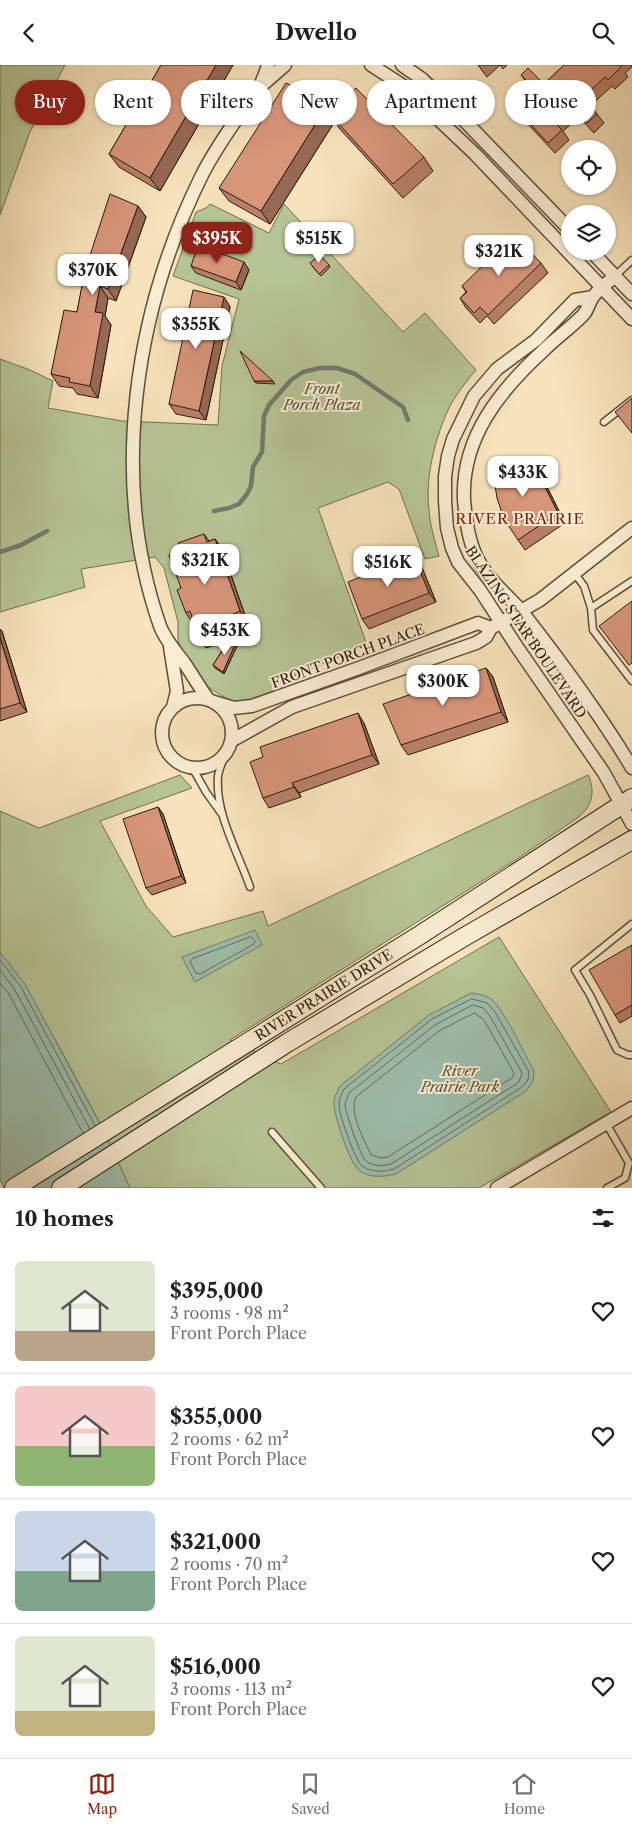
<!DOCTYPE html>
<html lang="en">
<head>
<meta charset="utf-8">
<style>
	:root { --surface:#fff; --page:#f2f2f2; --text:#202124; --muted:#757577; --line:#e0e0e0; --accent:#8f2418 }
	body { margin:0; font-family:"Libre Caslon Text",serif; background:var(--page); color:var(--text); height:100vh; display:flex; flex-direction:column; font-size:19px; white-space:nowrap }
	* { box-sizing:border-box; margin:0 }
	p { font-size:16px; color:var(--muted) }
	.icon { flex:none; width:28px; height:28px; fill:none; stroke:currentColor; stroke-width:2; stroke-linecap:round; stroke-linejoin:round }
	.map { position:relative; height:1123px; overflow:hidden }
	.details { display:flex; flex-direction:column; background:var(--surface); flex:1 }
	.details>* { flex:none }
	.banner { position:absolute; left:15px; top:15px; width:602px; height:45px; display:flex; gap:10px }
	.tools { position:absolute; left:561px; top:75px; display:grid; gap:10px }
	.tools a { display:grid; place-items:center; width:55px; height:55px; border-radius:50%; background:var(--surface); box-shadow:0 1px 4px #0004; font-size:25px }
	.price { position:absolute; translate:-50% -42px; padding:0 11px; border-radius:10px; background:#fff; color:#222; font-size:16px; line-height:32px; filter:drop-shadow(0 1px 2px #0008) }
	.price::after { content:''; position:absolute; left:50%; top:30px; width:15px; height:11px; margin-left:-8px; background:inherit; clip-path:polygon(0 0,100% 0,50% 100%) }
	.price.current { background:var(--accent); color:#fff }
	ul { padding:0; list-style:none }
	li { display:flex; align-items:center; gap:15px; height:125px; padding:0 15px }
	li+li { border-top:1px solid var(--line) }
	li span { display:grid; place-items:center; flex:none; width:140px; height:100px; border-radius:8px; color:#555 }
	li>.icon { margin-inline-start:auto }
	span .icon { width:60px; height:60px; fill:#fffc; stroke-width:1 }
	li b { font-size:21px }
	h2 { display:flex; justify-content:space-between; align-items:center; height:60px; padding:0 15px; font-size:21px }
	.chip { padding:0 18px; border-radius:22px; background:var(--surface); box-shadow:0 1px 4px #0004; font-size:18px; line-height:45px }
	.chip.current { background:var(--accent); color:#fff }
	header { display:flex; justify-content:space-between; align-items:center; height:65px; padding:0 15px; background:var(--surface); font-size:22px; font-weight:700 }
	.dock { display:flex; justify-content:space-around; align-items:center; height:70px; border-top:1px solid var(--line); background:var(--surface); font-size:14px; color:var(--muted) }
	.dock a { display:grid; justify-items:center; gap:2px }
	.dock .current { color:var(--accent) }
	.map>svg:first-child { display:block }
	.green { fill:#b7c596; stroke:#707050 }
	.water { fill:#9ebead; stroke:#6f7d6c }
	.lines { fill:none; stroke-linecap:round; stroke-linejoin:round }
	.shore { stroke:#646d5c; stroke-width:1 }
	.stream { stroke:#6f7d6c; stroke-width:4.5 }
	.lane-casing { stroke:#5d4e36; stroke-width:9 }
	.street-casing { stroke:#5d4e36; stroke-width:15 }
	.secondary-casing { stroke:#291c0a; stroke-width:20 }
	.lane { stroke:#faedd3; stroke-width:6 }
	.street { stroke:#faedd3; stroke-width:12 }
	.secondary { stroke:#faedd3; stroke-width:18 }
	.wall { fill:#b98069; stroke:#291c0a }
	.shaded-wall { fill:#966855; stroke:#291c0a }
	.building { fill:#d7957a; stroke:#291c0a }
	.labels { text-anchor:middle; stroke-width:4; stroke-linejoin:round; paint-order:stroke }
	.park-label { font-size:14px; font-style:italic; fill:#544f34; stroke:#faedd3 }
	.street-label { font-size:14px; fill:#291c0a; stroke:#faedd3 }
	.neighbourhood-label { font-size:15px; letter-spacing:1px; fill:#7a1f14; stroke:#faedd3 }
</style>
</head>
<body>
<header><svg class="icon" aria-label="back" viewBox="0 0 24 24"><path d="M15 5l-7 7 7 7"/></svg>Dwello<svg class="icon" aria-label="search" viewBox="0 0 24 24"><circle cx="10" cy="10" r="6"/><path d="M15 15l6 6"/></svg></header>
<div class="map">
<svg width="632" height="1123" viewBox="0 0 632 1123">
	<rect width="100%" height="100%" fill="#f8e3bc"/>
	<filter id="stains"><feTurbulence type="fractalNoise" baseFrequency=".004" numOctaves="4"/><feColorMatrix values="0 0 0 0 .2 0 0 0 0 .09 0 0 0 0 .02 0 0 0 .5 -.17"/></filter>
	<radialGradient id="worn" r=".72"><stop offset=".6" stop-color="#630" stop-opacity="0"/><stop offset="1" stop-color="#630" stop-opacity=".3"/></radialGradient>
	<path class="green" d="M0,0h65l-35,67 -30,83z
		M210,139l59,29 15,-29 119,128 22,-19 51,57c-10,12 -20,24 -27,38 -14,30 -24,69 -20,102 1,16 6,31 10,46l-14,3 -26,-70 -11,-7 -70,26 49,137 -85,36 -10,12 -6,3 -28,6 -9,-2 -25,-15 -20,-28 -6,-17v-18l-14,-54 -9,-11 -74,12 4,18 -85,25v-253l30,11 23,11 -5,27 74,13 96,4 4,-59 17,-67 -66,-23 23,-64 10,-4z
		M180,710l12,13 -92,33 46,85 27,31 90,-26 5,15 320,-151c8,16 4,31 -9,42l-62,42 -287,181 51,24 218,-127 112,175 -132,76h-349l-26,-57 -48,-90 -33,-46 -23,-36v-148l39,17z"/>
	<path class="water" d="M255,865l7,15 -67,37 -13,-25z
		M0,887l25,32 79,147 26,57h-126l-4,-8z
		M471,928c7,1 14,2 20,6 13,10 34,56 43,72l-1,10 -7,10 -130,83c-13,3 -31,5 -40,-7 -7,-8 -24,-56 -22,-67 1,-4 4,-10 6,-14l89,-71z"/>
	<g class="lines">
		<path class="shore" d="M251,872l4,4 -1,3 -54,30 -4,-1 -6,-11 2,-3z
			M0,895l21,27 74,139
			M0,905l15,20 75,139
			M0,918l9,11 74,139
			M472,934l15,4 8,9 34,60 -1,8 -6,7 -128,82c-11,3 -23,4 -33,-4 -6,-6 -23,-52 -22,-62 0,-4 3,-10 5,-14l88,-70z
			M473,940l10,3 7,8 32,57 -3,9 -128,82c-8,2 -19,3 -26,-4 -5,-6 -20,-48 -20,-56 1,-4 3,-8 4,-11l86,-68z
			M475,948l9,7 30,53 -1,4 -125,80 -7,1 -10,-3c-7,-15 -22,-42 -15,-58l83,-66z"/>
		<path class="stream" d="M214,446l15,-3 10,-4 8,-10 4,-8 2,-19 9,-15 2,-36 5,-11 22,-25 12,-8 17,-4h17l18,6 48,33 5,13
			M0,487l21,-7 26,-14"/>
		<g class="lane-casing">
			<path id="lane" d="M615,211l17,-16
				M604,357l28,-22
				M575,509l9,12 7,22 41,-27
				M591,543l2,22 39,51
				M225,689c-2,7 -6,15 -7,22 -3,38 20,76 32,111
				M192,702l14,25 15,21
				M632,859l-57,46 15,25 27,55 11,5h4
				M606,1058l23,40 -4,15 -18,10
				M272,1067l49,56"/>
		</g>
		<g class="street-casing">
			<path id="street" d="M371,0l31,20 73,69 157,165
				M402,0l20,14 37,36 111,115
				M261,21l24,-21
				M591,186l41,43
				M615,211c-7,7 -17,13 -22,21 -4,5 -5,12 -9,17 -11,12 -27,23 -39,35 -44,40 -84,88 -81,151 2,22 5,46 17,65 11,19 29,32 42,48 39,50 77,101 109,155
				M593,232l-18,3 -39,40 -39,29 -23,27 -21,43 -5,17 -3,20v25l2,27 5,20 6,14 22,28 37,57 87,126 28,51
				M170,582l7,44 -4,16
				M162 668a35 35 0 1 1 70 0a35 35 0 1 1-70 0Z
				M208,634c-8,-11 -15,-23 -23,-35 -8,-11 -20,-24 -25,-38 -51,-146 -26,-314 42,-451 11,-22 25,-42 38,-61 7,-9 15,-18 20,-28 3,-7 6,-14 8,-21
				M214,637l20,6 18,-2 107,-38 119,-45 13,5
				M231,676l61,-34 184,-64 10,-6 5,-9 49,-28 92,-72
				M497,1123l135,-80"/>
		</g>
		<g class="secondary-casing">
			<g id="secondary">
				<path id="s1" d="M14,1123l406,-253 212,-137"/>
				<path d="M61,1123l226,-145 177,-106 168,-97"/>
			</g>
		</g>
		<use href="#lane" class="lane"/>
		<use href="#street" class="street"/>
		<use href="#secondary" class="secondary"/>
	</g>
	<path class="wall" d="M161,0h72l-73,126 -41,-24 -10,-13z
		M478,0h29l-4,4 -3,-4 -13,12z
		M564,0h68v2l-7,6 3,4 -13,12 -3,-3 -22,20 7,8 7,9 -10,10 -15,-16 -16,14 6,9 -14,13 -30,-32 -6,-9 18,-18 -9,-10 -7,-9 23,9z
		M333,46l91,46 9,14 -30,27 -64,-70 -4,-7 -65,103 -41,-23 -10,-13z
		M138,141l8,11 -30,84 -8,-3 -3,18 6,9 -13,73 -21,-4 -4,-6 -14,-2 -8,-12 26,-62 6,-30 -1,-2z
		M541,198l7,10 -54,51 -7,-8 -7,7 -14,-15 -6,-10 6,-6 -4,-6z
		M329,200l1,2 -9,9 -9,-10z
		M191,201l58,4 -8,20 -45,-17z
		M224,232l6,10 -24,113 -30,-6 -7,-10z
		M254,316h19l2,3 -19,-1z
		M530,392l7,10 28,56 -40,27 -7,-10z
		M204,469l5,7 6,-2 7,10 25,72 -9,3 4,12 -11,3 7,5 -14,30 -9,-6 -2,-3 16,-25 -23,8 -7,-9 -6,-17h-1l-6,-9 -5,-25v-38z
		M414,491l7,9 15,37 -67,27 -7,-10z
		M0,564l2,2 25,81 -27,9z
		M486,603l7,9 15,45 -100,33 -7,-10z
		M364,658l15,41 -80,29 2,4 -32,11 -6,-10z
		M158,742l5,7 23,69 -34,12 -6,-7z
		M632,880v71l-12,7 -5,-8z"/>
	<path class="shaded-wall" d="M216,0h17l-73,126 -10,-13z
		M328,39l9,13 -7,-3 5,7 -65,103 -9,-13z
		M138,141l8,11 -30,84 -8,-12z
		M244,197l5,8 -8,20 -5,-8z
		M100,221l8,12 -3,18 6,9 -13,73 -8,-12 5,-74z
		M224,232l6,10 -24,113 -7,-9z
		M530,392l7,10 28,56 -7,-10z
		M215,474l7,10 25,72 -7,-10z
		M414,491l7,9 15,37 -7,-9z
		M231,550l7,9 4,12 -7,-10z
		M0,564l2,2 25,81 -7,-9 -20,-65z
		M236,577l2,2 -14,30 -1,-2z
		M486,603l7,9 15,45 -7,-10z
		M358,648l6,10 15,41 -7,-9z
		M292,718l7,10 2,4 -7,-10z
		M158,742l5,7 23,69 -5,-7z"/>
	<path class="building" d="M161,0h55l-66,113 -41,-24z
		M564,0h55l2,2 -13,13 -3,-3 -23,21 15,16 -10,9 -15,-16 -17,16 7,7 -14,13 -29,-31 19,-19 -17,-18 7,-7 16,16z
		M286,18l42,21 -67,107 -42,-23z
		M356,23l68,69 -31,27 -63,-70z
		M110,129l28,12 -30,83 -8,-3 -5,26 8,1 -13,73 -21,-4 1,-4 -19,-4 13,-64 13,2 6,-32h-1z
		M514,170l27,28 -53,52 -8,-8 -6,6 -14,-15 7,-6 -5,-6z
		M198,180l46,17 -8,20 -45,-16z
		M320,190l9,10 -10,9 -9,-11z
		M193,225l31,7 -25,114 -30,-7z
		M240,286l33,30h-19z
		M632,333v35l-17,-21z
		M530,392l28,56 -40,27 -14,-21 -7,-21 -4,-26z
		M204,469l3,8 8,-3 25,72 -9,4 4,11 -36,13 -9,-28 -4,2 -9,-23 4,-2 -12,-33 12,-5 -3,-7z
		M414,491l15,37 -67,26 -14,-37z
		M632,536v62l-3,2 -30,-39z
		M0,573l20,65 -20,6z
		M230,574l6,3 -13,30 -10,-7z
		M486,603l15,44 -100,33 -18,-41z
		M358,648l14,42 -80,28 2,4 -31,11 -13,-36 13,-5 -3,-10z
		M158,742l23,69 -35,12 -23,-69z
		M632,880v60l-17,10 -26,-45z"/>
	<g class="labels">
		<g class="park-label">
			<text x="322" y="329">Front<tspan x="322" dy="16">Porch Plaza</tspan></text>
			<text x="460" y="1011">River<tspan x="460" dy="16">Prairie Park</tspan></text>
		</g>
		<g class="street-label">
			<text transform="translate(526 567) rotate(56)" y="5">BLAZING STAR BOULEVARD</text>
			<text transform="translate(348 591) rotate(-20)" y="5">FRONT PORCH PLACE</text>
			<text dy="5" stroke="none"><textPath href="#s1" startOffset="365">RIVER PRAIRIE DRIVE</textPath></text>
		</g>
		<g class="neighbourhood-label">
			<text x="520" y="459">RIVER PRAIRIE</text>
		</g>
	</g>
	<rect width="100%" height="100%" filter="url(#stains)"/>
	<rect width="100%" height="100%" fill="url(#worn)"/>
</svg>
<div class="tools">
<a><svg class="icon" aria-label="locate" viewBox="0 0 24 24"><circle cx="12" cy="12" r="6"/><path d="M12 2v4M12 18v4M2 12h4M18 12h4"/></svg></a>
<a><svg class="icon" aria-label="layers" viewBox="0 0 24 24"><path d="M12 4l9 5-9 5-9-5zM3 14l9 5 9-5"/></svg></a>
</div>
<b class="price current" style="left:217px;top:199px">$395K</b>
<b class="price" style="left:319px;top:199px">$515K</b>
<b class="price" style="left:499px;top:212px">$321K</b>
<b class="price" style="left:93px;top:231px">$370K</b>
<b class="price" style="left:196px;top:285px">$355K</b>
<b class="price" style="left:523px;top:433px">$433K</b>
<b class="price" style="left:205px;top:521px">$321K</b>
<b class="price" style="left:388px;top:523px">$516K</b>
<b class="price" style="left:225px;top:591px">$453K</b>
<b class="price" style="left:443px;top:642px">$300K</b>
<div class="banner">
<a class="chip current">Buy</a>
<a class="chip">Rent</a>
<a class="chip">Filters</a>
<a class="chip">New</a>
<a class="chip">Apartment</a>
<a class="chip">House</a>
</div>
</div>
<section class="details">
<h2>10 homes<svg class="icon" aria-label="filters" viewBox="0 0 24 24"><path d="M4 7h16M4 17h16"/><circle cx="9" cy="7" r="2"/><circle cx="15" cy="17" r="2"/></svg></h2>
<ul>
<li><span style="background:linear-gradient(#dfe7d0 70%,#b9a48a 0)"><svg class="icon" aria-label="home" viewBox="0 0 24 24"><path d="M3 11l9-7 9 7M6 9v11h12V9"/></svg></span><div><b>$395,000</b><p>3 rooms · 98 m²</p><p>Front Porch Place</p></div><svg class="icon" aria-label="heart" viewBox="0 0 24 24"><path d="M12 20l-8-8c-3-5 5-10 8-4 3-6 11-1 8 4z"/></svg></li>
<li><span style="background:linear-gradient(#f6c9c9 60%,#8fb573 0)"><svg class="icon" aria-label="home" viewBox="0 0 24 24"><path d="M3 11l9-7 9 7M6 9v11h12V9"/></svg></span><div><b>$355,000</b><p>2 rooms · 62 m²</p><p>Front Porch Place</p></div><svg class="icon" aria-label="heart" viewBox="0 0 24 24"><path d="M12 20l-8-8c-3-5 5-10 8-4 3-6 11-1 8 4z"/></svg></li>
<li><span style="background:linear-gradient(#c9d6e8 60%,#7fa58c 0)"><svg class="icon" aria-label="home" viewBox="0 0 24 24"><path d="M3 11l9-7 9 7M6 9v11h12V9"/></svg></span><div><b>$321,000</b><p>2 rooms · 70 m²</p><p>Front Porch Place</p></div><svg class="icon" aria-label="heart" viewBox="0 0 24 24"><path d="M12 20l-8-8c-3-5 5-10 8-4 3-6 11-1 8 4z"/></svg></li>
<li><span style="background:linear-gradient(#dfe7d0 75%,#c2b280 0)"><svg class="icon" aria-label="home" viewBox="0 0 24 24"><path d="M3 11l9-7 9 7M6 9v11h12V9"/></svg></span><div><b>$516,000</b><p>3 rooms · 113 m²</p><p>Front Porch Place</p></div><svg class="icon" aria-label="heart" viewBox="0 0 24 24"><path d="M12 20l-8-8c-3-5 5-10 8-4 3-6 11-1 8 4z"/></svg></li>
</ul>
</section>
<nav class="dock">
<a class="current"><svg class="icon" aria-label="map" viewBox="0 0 24 24"><path d="M3 6l6-2 6 2 6-2v14l-6 2-6-2-6 2zM9 4v14M15 6v14"/></svg>Map</a>
<a><svg class="icon" aria-label="saved" viewBox="0 0 24 24"><path d="M7 4h10v16l-5-4-5 4z"/></svg>Saved</a>
<a><svg class="icon" aria-label="home" viewBox="0 0 24 24"><path d="M3 11l9-7 9 7M6 9v11h12V9"/></svg>Home</a>
</nav>
</body>
</html>
